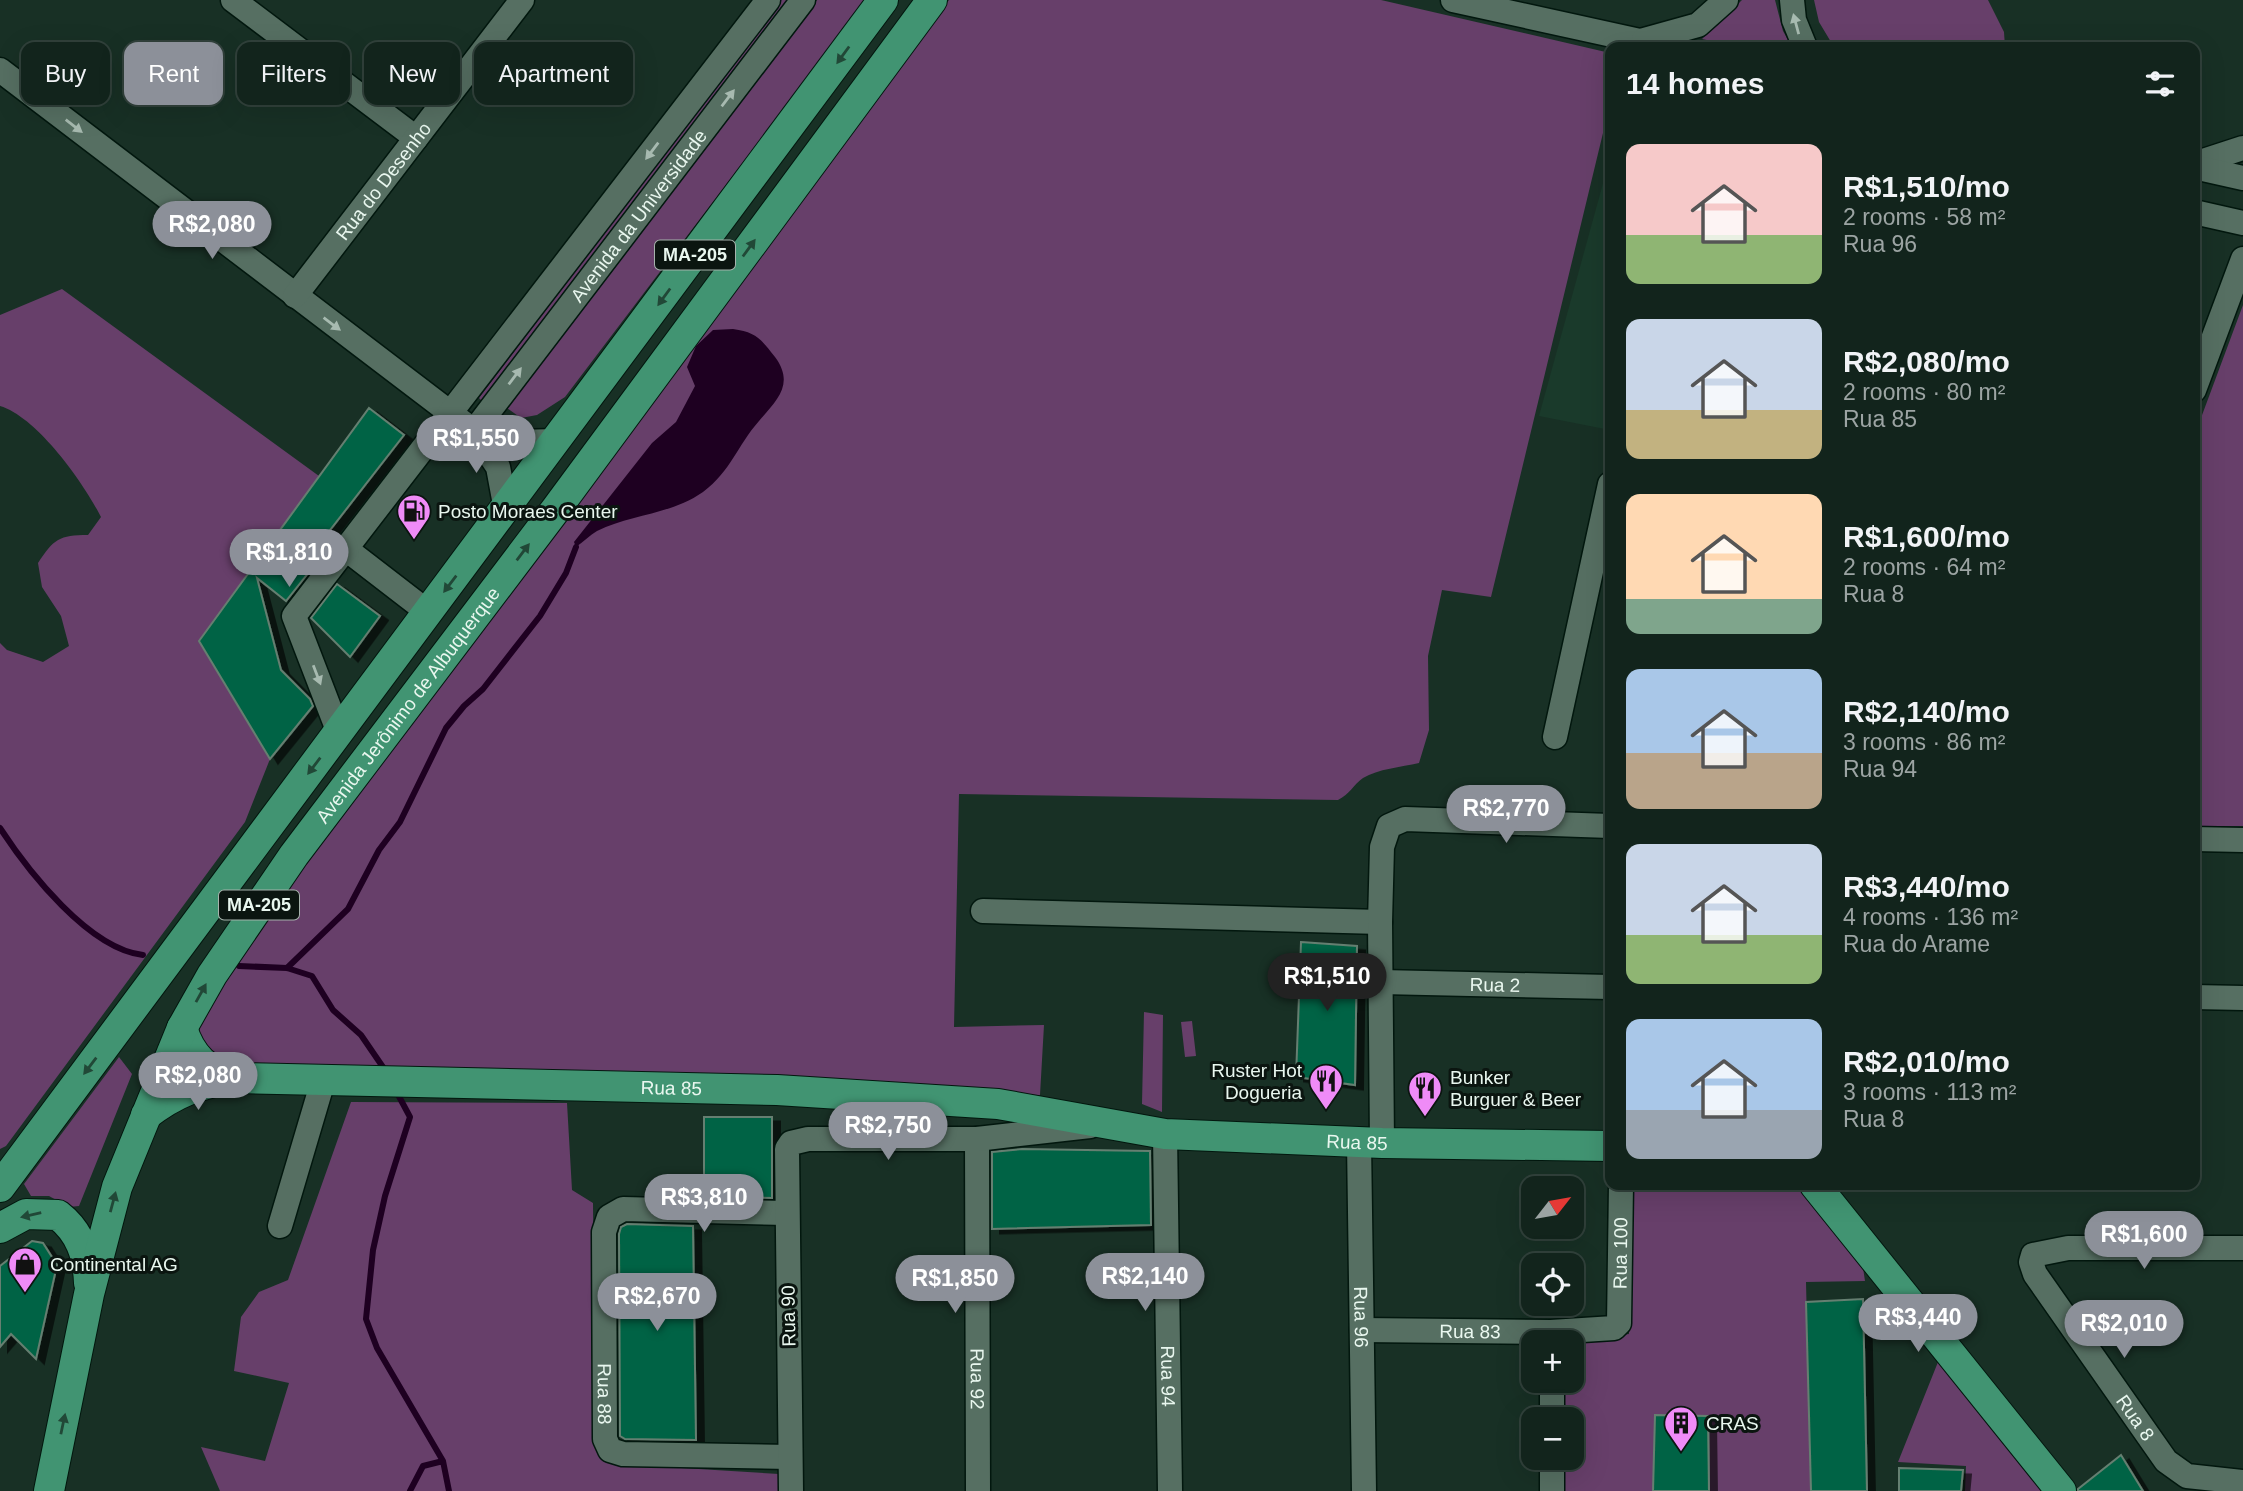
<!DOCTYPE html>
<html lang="en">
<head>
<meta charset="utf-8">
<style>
	:root { --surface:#12241c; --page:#1f3029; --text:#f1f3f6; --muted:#9ca4a3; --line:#31413b; --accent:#8c9099 }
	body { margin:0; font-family:Helvetica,sans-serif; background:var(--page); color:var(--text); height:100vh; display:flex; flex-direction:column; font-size:26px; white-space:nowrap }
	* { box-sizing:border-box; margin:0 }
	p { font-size:23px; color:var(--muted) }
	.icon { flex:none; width:38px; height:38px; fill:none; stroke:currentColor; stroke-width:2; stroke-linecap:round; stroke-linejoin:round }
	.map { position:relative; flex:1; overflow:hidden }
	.panel { position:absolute; left:1605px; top:42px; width:595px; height:1148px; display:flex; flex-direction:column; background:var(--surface); border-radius:14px; box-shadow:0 7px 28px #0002,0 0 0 2px var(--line) }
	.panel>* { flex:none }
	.top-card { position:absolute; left:21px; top:42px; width:665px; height:63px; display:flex; gap:14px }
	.needle { width:46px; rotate:59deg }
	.fabs { position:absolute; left:1521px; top:1176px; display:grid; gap:14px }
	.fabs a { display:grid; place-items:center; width:63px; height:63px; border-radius:14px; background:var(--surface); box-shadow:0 7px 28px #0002,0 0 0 2px var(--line); font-size:35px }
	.price { position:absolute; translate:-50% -60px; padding:0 16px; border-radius:24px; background:var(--accent); color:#fff; font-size:23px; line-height:46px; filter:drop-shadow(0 2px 4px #0008) }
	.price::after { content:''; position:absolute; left:50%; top:42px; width:21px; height:16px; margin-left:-10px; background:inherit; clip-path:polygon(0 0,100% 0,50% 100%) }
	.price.active { background:#222; color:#fff }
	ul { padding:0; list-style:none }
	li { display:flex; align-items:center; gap:21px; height:175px; padding:0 21px }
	li span { display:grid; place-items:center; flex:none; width:196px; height:140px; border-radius:14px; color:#555 }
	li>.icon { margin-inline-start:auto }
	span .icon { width:84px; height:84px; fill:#fffc; stroke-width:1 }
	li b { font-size:30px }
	h2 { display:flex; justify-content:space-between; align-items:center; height:84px; padding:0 21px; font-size:30px }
	.tag { padding:0 24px; border-radius:14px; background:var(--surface); box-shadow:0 7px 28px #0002,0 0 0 2px var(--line); font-size:24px; line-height:63px }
	.tag.active { background:var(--accent); color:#fff }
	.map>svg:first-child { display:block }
	.built { fill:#1a3a2b }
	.green { fill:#673f6a }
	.water { fill:#1e0021 }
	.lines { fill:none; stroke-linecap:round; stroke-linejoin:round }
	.stream { stroke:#1e0021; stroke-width:6 }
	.building { fill:#036444; stroke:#657f71; stroke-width:2; filter:url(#shadow) }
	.minor-casing { stroke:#02170e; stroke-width:27 }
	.major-casing { stroke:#02170e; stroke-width:32 }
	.minor { stroke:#566f62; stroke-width:24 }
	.major { stroke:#419472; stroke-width:30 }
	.oneway { fill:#a7bab0 }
	.oneway2 { fill:#214837 }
	.labels { text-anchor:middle; stroke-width:6; stroke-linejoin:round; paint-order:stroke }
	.shield { fill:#0b1510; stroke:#a6b3ac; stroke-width:2 }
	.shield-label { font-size:18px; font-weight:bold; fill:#e9f7ef }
	.street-label { font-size:19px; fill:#e9f7ef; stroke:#0b1510 }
	.poi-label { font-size:19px; fill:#e9f7ef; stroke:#0b1510; text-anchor:start }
</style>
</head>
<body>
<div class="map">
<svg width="2243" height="1491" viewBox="0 0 2243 1491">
	<defs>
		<filter id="shadow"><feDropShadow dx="8" dy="4.5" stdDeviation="0" flood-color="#0009"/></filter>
	</defs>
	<rect width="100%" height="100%" fill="#183025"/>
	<path class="built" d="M1610,158v272l-71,-14z"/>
	<path class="green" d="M780,0h13l-311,401 -3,-3z
		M817,0h49l-301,397 -28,18 -16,3 -14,-10z
		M949,0h432l229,53v51l-119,493 -49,-7 -14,66 1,74 -10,33c-18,4 -41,6 -56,15 -10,7 -13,16 -25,22l-379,-6 -5,233 90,-2 -4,70 -381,-3 -427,-13 -49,-50 290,-410z
		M1742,0h33l8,31 9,16h-53l-37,-8z
		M1814,0h174l16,32 1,15h-171l-15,-25z
		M62,289l257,187 -120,165 71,118 -25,63 -239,324 -6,3v-506l7,7 36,12 26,-16 -8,-30 -19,-29 -4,-24c16,-24 21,-28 50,-28l13,-18c-17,-34 -64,-100 -101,-111v-91z
		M2243,305v521h-48v-392z
		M1144,1012l19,3 -1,97 -20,-8z
		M1192,1021l4,35 -11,1 -4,-35z
		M119,1057l13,17 -53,132 -10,1 -20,-11h-18l-7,-12z
		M351,1102l216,1 5,87 21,13 2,243 22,18 162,10 1,17h-560l-19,-44 64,14 24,-78 -55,-12 7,-54 18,-25 29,-12z
		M1630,1185h168l64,76 3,20 -59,1 5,209h-248l-1,-33h10v-39h-10l-1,-38h11l-1,-39 58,-8z
		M1938,1362l106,129h-79l1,-25 -68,-4z"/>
	<path class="water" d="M733,329c23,3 28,10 42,28 20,27 2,43 -16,64 -22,25 -28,50 -56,71 -33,23 -72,22 -106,39 -7,4 -14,11 -21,16l-2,-5 78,-99 24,-21 19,-36 -8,-19 9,-21 17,-16z"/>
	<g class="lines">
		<path class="stream" d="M0,828c28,43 89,121 143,127
			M239,966l48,2 25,8 21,34 28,25 26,38
			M287,968l61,-59 31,-59 21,-28 46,-94 18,-22 19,-17 57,-73 26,-43 10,-26
			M395,1089l15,28 -25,79 -12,54 -7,69 11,29 66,113 6,30
			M410,1491l13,-25 20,-5"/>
	</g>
	<path class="building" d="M369,408l35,27 -98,126 7,6 -27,34 -29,-23 24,92 29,29 3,7 -43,53 -71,-118z
		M337,584l43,32 -30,41 -39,-39z
		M1301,942l56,4 -2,139 -59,-8z
		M704,1117h68v81l-68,-2z
		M1022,1149l128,2 1,74 -159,4v-77z
		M627,1224l66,2 3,214 -71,-1 -5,-3 -1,-202 2,-7z
		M32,1241l11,2 14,22 -21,94 -25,-25 -11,13v-81z
		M1863,1299l4,192h-56l-5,-189z
		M1655,1415l53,1 1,75h-56z
		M2121,1455l22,36h-65v-2z
		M1899,1468l64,2 -2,21h-62z"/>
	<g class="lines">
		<g class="minor-casing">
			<g id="minor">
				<path d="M233,0l183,138"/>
				<path d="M1453,0l214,47"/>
				<path d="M1792,0l2,20 11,27"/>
				<path d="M1644,40l54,-15 28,-25"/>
				<path d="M0,70l474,361 40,11 43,-1"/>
				<path d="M2194,164l49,-16"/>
				<path d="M2194,167l49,11"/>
				<path d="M2194,212l49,11"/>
				<path id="s1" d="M295,296l227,-296"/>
				<path d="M2194,390l49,-131"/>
				<path id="s2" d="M474,431l329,-431"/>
				<path d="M474,431l24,36 8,43"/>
				<path d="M346,549l83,64"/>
				<path d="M339,733l-45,-117 474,-616"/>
				<path d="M1555,737l55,-253"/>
				<path d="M2194,839l49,1"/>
				<path d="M983,911l397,11"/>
				<path id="s3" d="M1381,982l229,5"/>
				<path d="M2194,997l49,1"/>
				<path id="s4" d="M1165,1134l5,357"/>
				<path id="s5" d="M977,1139l1,352"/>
				<path id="s6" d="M1359,1142l5,349"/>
				<path d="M1382,1143l-2,-221 2,-75 7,-21 16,-7 205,7"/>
				<path id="s7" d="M786,1213l-163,-4 -14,8 -5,15 1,207 5,11 13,4 167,3"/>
				<path d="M280,1226l43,-145"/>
				<path id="s8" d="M2243,1248h-175l-35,7 -2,7 4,12 131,187 21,15 56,6"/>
				<path id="s9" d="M1362,1330l189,2 63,-4 5,-5 2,-138"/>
				<path d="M1552,1381v38"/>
				<path d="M1552,1458v33"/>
				<path d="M791,1491l-4,-342 4,-6 17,-4h169l113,-13"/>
			</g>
		</g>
		<g class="major-casing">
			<g id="major">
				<path d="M182,1028c9,29 25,44 54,50"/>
				<path id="s10" d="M146,1115c28,-22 56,-33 91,-37l540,12 221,14 167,30 217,9 228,3"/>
				<path d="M1815,1185l246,306"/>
				<path d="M0,1187l883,-1187"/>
				<path d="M0,1228l26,-14 32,1c22,17 30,40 31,68"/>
				<path id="s11" d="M49,1491l40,-197 28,-107 65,-159 30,-53 82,-120 262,-346 376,-509"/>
			</g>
		</g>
		<use href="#minor" class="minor"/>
		<use href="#major" class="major"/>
	</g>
	<defs><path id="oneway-solid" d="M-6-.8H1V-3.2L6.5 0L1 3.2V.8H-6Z" transform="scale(1.75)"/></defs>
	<g class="oneway">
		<use href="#oneway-solid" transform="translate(1796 24) rotate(-105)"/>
		<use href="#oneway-solid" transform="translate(728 98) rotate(-53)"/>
		<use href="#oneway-solid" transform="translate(74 126) rotate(38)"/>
		<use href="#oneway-solid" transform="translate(652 151) rotate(127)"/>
		<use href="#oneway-solid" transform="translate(332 324) rotate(37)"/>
		<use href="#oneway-solid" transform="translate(515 376) rotate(-53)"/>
		<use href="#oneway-solid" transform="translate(317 675) rotate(69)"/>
	</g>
	<g class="oneway2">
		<use href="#oneway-solid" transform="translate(843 55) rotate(126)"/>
		<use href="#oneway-solid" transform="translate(749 248) rotate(-54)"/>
		<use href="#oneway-solid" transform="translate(664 297) rotate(126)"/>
		<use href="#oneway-solid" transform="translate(523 552) rotate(-53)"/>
		<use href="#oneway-solid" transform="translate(450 584) rotate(127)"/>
		<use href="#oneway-solid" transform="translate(314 766) rotate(127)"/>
		<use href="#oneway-solid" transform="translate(201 993) rotate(-61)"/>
		<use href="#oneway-solid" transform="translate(90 1066) rotate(127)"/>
		<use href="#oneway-solid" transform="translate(113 1202) rotate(-75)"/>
		<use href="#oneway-solid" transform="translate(31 1215) rotate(167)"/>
		<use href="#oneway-solid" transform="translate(63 1424) rotate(-78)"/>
	</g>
	<defs>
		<g id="fuel-pin" transform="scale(1.75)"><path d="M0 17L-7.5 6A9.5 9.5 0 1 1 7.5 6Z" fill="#ef8bf7" stroke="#0b1510"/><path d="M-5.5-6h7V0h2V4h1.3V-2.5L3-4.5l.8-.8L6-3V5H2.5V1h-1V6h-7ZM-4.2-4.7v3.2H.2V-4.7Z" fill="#111"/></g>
		<g id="restaurant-pin" transform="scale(1.75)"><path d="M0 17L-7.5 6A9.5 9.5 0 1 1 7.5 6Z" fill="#ef8bf7" stroke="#0b1510"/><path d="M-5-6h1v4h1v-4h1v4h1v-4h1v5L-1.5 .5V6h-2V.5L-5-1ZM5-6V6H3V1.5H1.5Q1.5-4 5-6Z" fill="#111"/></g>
		<g id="shop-pin" transform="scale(1.75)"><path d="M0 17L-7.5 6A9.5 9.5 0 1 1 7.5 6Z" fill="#ef8bf7" stroke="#0b1510"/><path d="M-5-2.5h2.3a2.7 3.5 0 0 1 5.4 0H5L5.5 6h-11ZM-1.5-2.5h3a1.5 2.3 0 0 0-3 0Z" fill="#111"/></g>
		<g id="building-pin" transform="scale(1.75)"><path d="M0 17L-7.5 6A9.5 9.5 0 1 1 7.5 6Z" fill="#ef8bf7" stroke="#0b1510"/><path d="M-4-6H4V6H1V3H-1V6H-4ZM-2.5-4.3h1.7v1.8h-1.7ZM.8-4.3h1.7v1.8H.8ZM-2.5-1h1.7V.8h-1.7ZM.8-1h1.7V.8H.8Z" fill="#111"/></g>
	</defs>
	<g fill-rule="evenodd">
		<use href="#fuel-pin" x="414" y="511"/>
		<use href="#restaurant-pin" x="1326" y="1081"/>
		<use href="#restaurant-pin" x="1425" y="1088"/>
		<use href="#shop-pin" x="25" y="1264"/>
		<use href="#building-pin" x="1681" y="1423"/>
	</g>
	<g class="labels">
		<g class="shield">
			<rect x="655" y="240.5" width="80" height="29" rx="5"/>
			<rect x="219" y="890.5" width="80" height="29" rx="5"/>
		</g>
		<g class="shield-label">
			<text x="695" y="261">MA-205</text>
			<text x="259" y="911">MA-205</text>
		</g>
		<g class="street-label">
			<text dy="7" stroke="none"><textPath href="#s1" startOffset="145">Rua do Desenho</textPath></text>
			<text dy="7" stroke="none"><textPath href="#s2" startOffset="271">Avenida da Universidade</textPath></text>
			<text dy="7" stroke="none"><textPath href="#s11" startOffset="878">Avenida Jerônimo de Albuquerque</textPath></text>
			<text dy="7" stroke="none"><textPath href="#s3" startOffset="114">Rua 2</textPath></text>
			<text dy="7" stroke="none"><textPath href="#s10" startOffset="534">Rua 85</textPath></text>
			<text dy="7" stroke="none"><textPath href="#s10" startOffset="1223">Rua 85</textPath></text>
			<text dy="7" stroke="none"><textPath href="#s9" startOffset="329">Rua 100</textPath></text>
			<text transform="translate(788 1316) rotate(-91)" y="7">Rua 90</text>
			<text dy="7" stroke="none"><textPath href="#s6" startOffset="175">Rua 96</textPath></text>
			<text dy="7" stroke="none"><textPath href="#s9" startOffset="108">Rua 83</textPath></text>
			<text dy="7" stroke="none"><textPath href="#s4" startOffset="242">Rua 94</textPath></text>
			<text dy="7" stroke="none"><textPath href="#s5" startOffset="240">Rua 92</textPath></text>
			<text dy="7" stroke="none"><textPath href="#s7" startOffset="357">Rua 88</textPath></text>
			<text dy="7" stroke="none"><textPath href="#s8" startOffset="406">Rua 8</textPath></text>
		</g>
		<g class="poi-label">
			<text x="438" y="518">Posto Moraes Center</text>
			<text x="1302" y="1077" text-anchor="end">Ruster Hot<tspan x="1302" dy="22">Dogueria</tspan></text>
			<text x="1450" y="1084">Bunker<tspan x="1450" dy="22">Burguer &amp; Beer</tspan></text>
			<text x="50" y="1271">Continental AG</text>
			<text x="1706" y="1430">CRAS</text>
		</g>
	</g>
</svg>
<div class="fabs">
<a><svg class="needle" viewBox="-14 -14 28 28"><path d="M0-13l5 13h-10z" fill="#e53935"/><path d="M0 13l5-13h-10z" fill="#9ca4a3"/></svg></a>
<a><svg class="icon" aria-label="locate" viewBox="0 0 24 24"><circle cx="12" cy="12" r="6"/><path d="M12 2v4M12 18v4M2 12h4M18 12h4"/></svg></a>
<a>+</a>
<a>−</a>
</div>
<b class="price" style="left:212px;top:261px">R$2,080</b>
<b class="price" style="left:476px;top:475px">R$1,550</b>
<b class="price" style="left:289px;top:589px">R$1,810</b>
<b class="price" style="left:1506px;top:845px">R$2,770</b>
<b class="price active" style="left:1327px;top:1013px">R$1,510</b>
<b class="price" style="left:198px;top:1112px">R$2,080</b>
<b class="price" style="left:888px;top:1162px">R$2,750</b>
<b class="price" style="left:704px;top:1234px">R$3,810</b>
<b class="price" style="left:2144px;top:1271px">R$1,600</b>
<b class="price" style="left:1145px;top:1313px">R$2,140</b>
<b class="price" style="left:955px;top:1315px">R$1,850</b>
<b class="price" style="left:657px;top:1333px">R$2,670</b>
<b class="price" style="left:1918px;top:1354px">R$3,440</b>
<b class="price" style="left:2124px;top:1360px">R$2,010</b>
<div class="top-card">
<a class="tag">Buy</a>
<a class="tag active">Rent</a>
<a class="tag">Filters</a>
<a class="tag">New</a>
<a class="tag">Apartment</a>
</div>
<section class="panel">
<h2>14 homes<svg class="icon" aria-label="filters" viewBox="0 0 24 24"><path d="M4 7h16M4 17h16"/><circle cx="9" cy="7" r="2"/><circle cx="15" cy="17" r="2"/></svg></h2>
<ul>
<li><span style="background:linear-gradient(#f6c9c9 65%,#8fb573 0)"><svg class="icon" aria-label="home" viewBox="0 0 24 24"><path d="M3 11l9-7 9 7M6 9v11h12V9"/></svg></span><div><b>R$1,510/mo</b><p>2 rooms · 58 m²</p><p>Rua 96</p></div></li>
<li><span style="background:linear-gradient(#c9d6e8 65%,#c2b280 0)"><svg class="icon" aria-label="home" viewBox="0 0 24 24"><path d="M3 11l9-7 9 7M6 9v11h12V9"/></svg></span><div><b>R$2,080/mo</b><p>2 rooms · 80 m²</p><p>Rua 85</p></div></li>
<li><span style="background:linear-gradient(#ffd9b3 75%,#7fa58c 0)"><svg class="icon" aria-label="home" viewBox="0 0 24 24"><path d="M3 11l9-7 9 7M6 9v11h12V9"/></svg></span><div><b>R$1,600/mo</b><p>2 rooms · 64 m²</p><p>Rua 8</p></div></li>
<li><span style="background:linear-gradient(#a9c7e8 60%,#b9a48a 0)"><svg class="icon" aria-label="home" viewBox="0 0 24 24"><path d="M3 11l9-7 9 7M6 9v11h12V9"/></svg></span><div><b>R$2,140/mo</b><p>3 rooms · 86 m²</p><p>Rua 94</p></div></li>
<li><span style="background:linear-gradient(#c9d6e8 65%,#8fb573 0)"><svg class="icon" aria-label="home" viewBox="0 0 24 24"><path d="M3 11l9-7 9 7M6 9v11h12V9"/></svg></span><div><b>R$3,440/mo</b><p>4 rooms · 136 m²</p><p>Rua do Arame</p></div></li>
<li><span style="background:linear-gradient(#a9c7e8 65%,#9aa5b1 0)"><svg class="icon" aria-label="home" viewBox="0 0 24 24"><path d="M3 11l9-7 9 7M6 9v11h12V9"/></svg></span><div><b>R$2,010/mo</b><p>3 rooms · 113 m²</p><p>Rua 8</p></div></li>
</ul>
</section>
</div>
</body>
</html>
